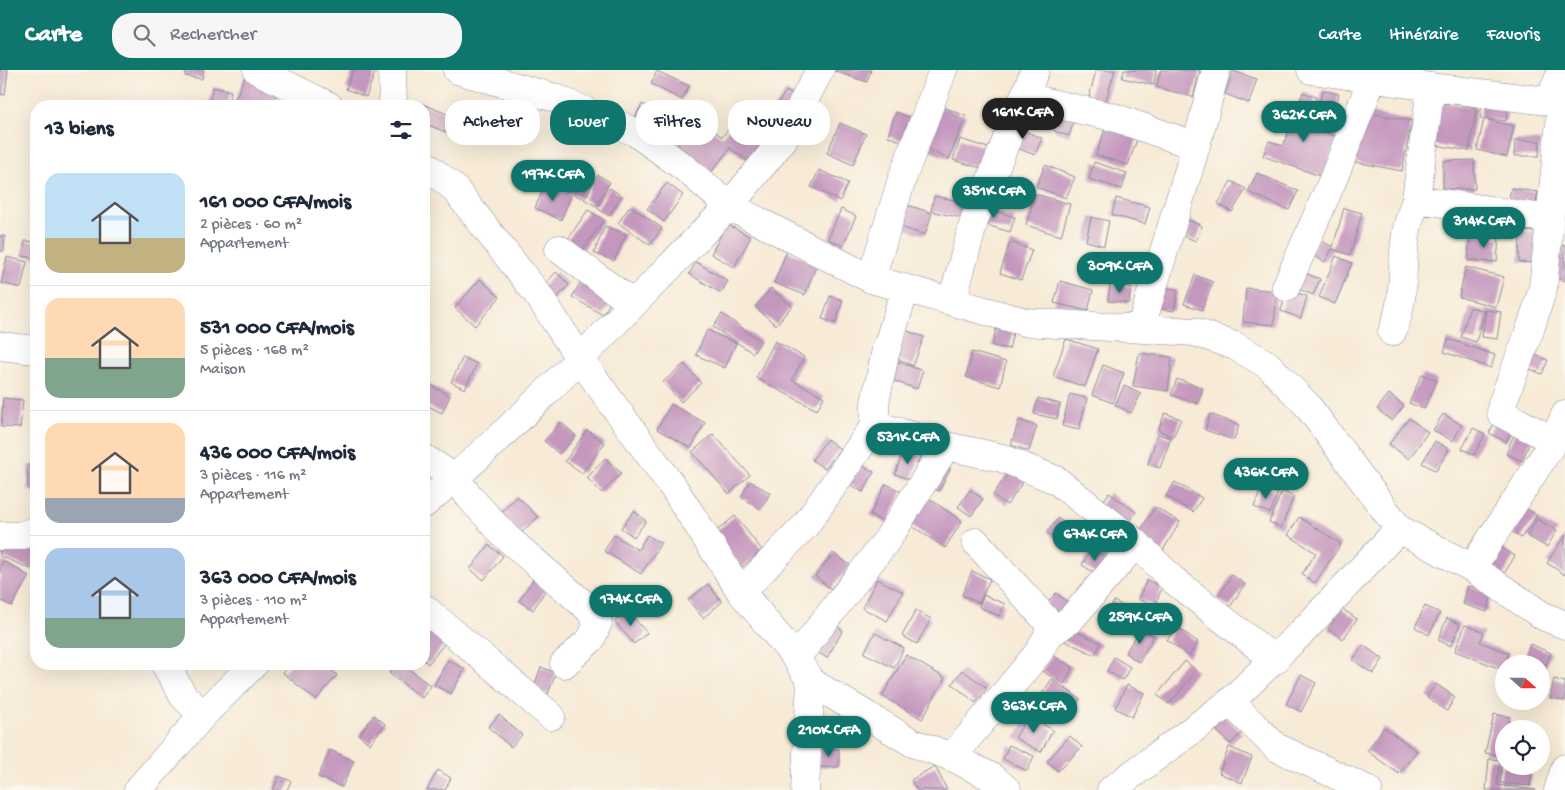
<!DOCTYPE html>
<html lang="fr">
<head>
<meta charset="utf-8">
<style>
	:root { --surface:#fff; --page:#f6f6f7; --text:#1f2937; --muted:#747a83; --line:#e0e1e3; --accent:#0f766e }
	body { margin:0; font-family:"Gochi Hand",sans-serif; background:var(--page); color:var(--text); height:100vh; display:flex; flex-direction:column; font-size:19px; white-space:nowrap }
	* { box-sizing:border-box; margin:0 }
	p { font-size:16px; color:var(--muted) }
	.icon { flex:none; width:28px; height:28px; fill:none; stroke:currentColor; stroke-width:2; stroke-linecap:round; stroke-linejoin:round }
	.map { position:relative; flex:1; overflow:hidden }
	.panel { position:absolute; left:30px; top:30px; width:400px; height:570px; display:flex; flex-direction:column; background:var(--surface); border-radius:20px; box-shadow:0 5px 20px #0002 }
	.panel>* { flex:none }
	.top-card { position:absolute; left:445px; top:30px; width:475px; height:45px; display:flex; gap:10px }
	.needle { width:32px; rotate:111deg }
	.fabs { position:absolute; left:1495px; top:585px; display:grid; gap:10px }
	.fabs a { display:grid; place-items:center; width:55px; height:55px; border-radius:50%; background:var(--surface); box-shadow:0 5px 20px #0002; font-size:25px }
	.price { position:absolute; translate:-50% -42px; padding:0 11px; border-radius:18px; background:var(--accent); color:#fff; font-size:16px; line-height:32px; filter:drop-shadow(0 1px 2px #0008) }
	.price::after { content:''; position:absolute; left:50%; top:30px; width:15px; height:11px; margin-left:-8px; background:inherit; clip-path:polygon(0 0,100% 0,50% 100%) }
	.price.selected { background:#222; color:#fff }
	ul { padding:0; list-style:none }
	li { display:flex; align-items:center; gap:15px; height:125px; padding:0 15px }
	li+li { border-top:1px solid var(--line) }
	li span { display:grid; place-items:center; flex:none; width:140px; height:100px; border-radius:15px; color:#555 }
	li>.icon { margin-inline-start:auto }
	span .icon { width:60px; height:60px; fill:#fffc; stroke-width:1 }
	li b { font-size:21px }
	h2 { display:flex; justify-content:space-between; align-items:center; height:60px; padding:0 15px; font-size:21px }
	.pill { padding:0 18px; border-radius:20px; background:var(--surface); box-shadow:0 5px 20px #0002; font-size:18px; line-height:45px }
	.pill.selected { background:var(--accent); color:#fff }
	header { display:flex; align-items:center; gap:30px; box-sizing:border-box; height:70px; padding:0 25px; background:var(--accent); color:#fff }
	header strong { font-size:24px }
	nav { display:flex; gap:28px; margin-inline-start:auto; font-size:18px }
	.search { width:350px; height:45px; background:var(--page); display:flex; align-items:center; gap:12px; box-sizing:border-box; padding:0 18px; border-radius:20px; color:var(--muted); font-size:19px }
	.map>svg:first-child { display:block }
	.building { fill:#c497be }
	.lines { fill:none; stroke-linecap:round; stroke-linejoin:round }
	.minor-casing { stroke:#898c9a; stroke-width:29 }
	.minor { stroke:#fff; stroke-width:28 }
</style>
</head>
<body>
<header>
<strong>Carte</strong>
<div class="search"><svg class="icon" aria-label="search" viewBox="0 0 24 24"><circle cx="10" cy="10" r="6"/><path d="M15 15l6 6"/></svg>Rechercher</div>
<nav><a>Carte</a><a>Itinéraire</a><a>Favoris</a></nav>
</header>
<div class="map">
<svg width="1565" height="720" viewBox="0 0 1565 720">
	<rect width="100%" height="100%" fill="#fbf7ec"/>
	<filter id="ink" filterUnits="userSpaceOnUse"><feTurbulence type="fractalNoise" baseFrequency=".02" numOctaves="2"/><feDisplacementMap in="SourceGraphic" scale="10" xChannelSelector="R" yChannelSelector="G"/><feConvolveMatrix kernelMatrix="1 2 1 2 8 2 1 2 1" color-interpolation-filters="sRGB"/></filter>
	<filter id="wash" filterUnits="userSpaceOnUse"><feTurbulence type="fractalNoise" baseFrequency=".0096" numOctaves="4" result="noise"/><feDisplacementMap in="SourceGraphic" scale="20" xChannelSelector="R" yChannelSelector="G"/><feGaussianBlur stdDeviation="1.12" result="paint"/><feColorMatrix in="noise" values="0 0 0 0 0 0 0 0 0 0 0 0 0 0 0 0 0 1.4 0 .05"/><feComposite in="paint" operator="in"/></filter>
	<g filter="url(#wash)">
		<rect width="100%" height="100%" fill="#f7ead6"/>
		<g id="blocks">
			<path class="building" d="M0,0h8l-3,25 -5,-1z
				M186,0h18l-2,9 -17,-3z
				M353,0h23l-10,27 -20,-8z
				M832,0h39l-4,12z
				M1096,0h19l-10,33 -16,-5z
				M1124,0h32l-2,15 -32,-7z
				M1161,0h39l-7,27 -37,-10z
				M657,1l32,15 -7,14 -31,-16z
				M1233,1l24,8 -8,24 -24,-9z
				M245,6l33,14 -6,16 -39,-1z
				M213,17l18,4 -4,15 -18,-3z
				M1323,20l16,4 -6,25 -18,-4z
				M786,21l11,6 -12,20 -12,-7z
				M1303,22l13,5 -10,28 31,12 -14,40 -60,-21 6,-15 14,5z
				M1432,30l45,8 -8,43 -44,-8z
				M416,31l47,20 -6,16 -33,-14v-17h-11z
				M1482,32l26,4 -2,15 -26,-3z
				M642,34l24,10 -6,14 -24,-10z
				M935,34l31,12 -17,43 -31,-13z
				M1061,39l15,5 -7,22 -15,-5z
				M1359,41l53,10 -10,50 -52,-10z
				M896,42l16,6 -9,24 -15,-6z
				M698,49l24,18 11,-14 28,21 -13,17 -18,-13 -22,29 -34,-27z
				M1484,49l30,7 -7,31 -30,-7z
				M1108,51l32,10 -12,34 -32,-10z
				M840,53l26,11 -13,31 -26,-12z
				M1011,56l31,12 -7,17 -31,-12z
				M960,69l28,9 -7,20 -28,-8z
				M1515,70l25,1 -1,15h-25z
				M1474,90l1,29h-32v-28z
				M1094,92l33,11 -5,16 -33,-10z
				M1045,95l30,12 -9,21 -30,-11z
				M819,100l29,13 -8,18 -29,-14z
				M573,103l17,8 -8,17 -17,-7z
				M1257,103l41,18 -9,19 -41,-18z
				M598,105l12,7 -14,24 -12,-7z
				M1231,111l15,8 -14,23 -14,-8z
				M667,113l16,12 -19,27 -17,-13z
				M545,115l26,11 -10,24 -26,-12z
				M610,118l12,8 -13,20 -12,-8z
				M1511,118l27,4 -3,16 -27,-4z
				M1035,124l35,10 -9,32 -35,-11z
				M934,126l30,6 -3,16 -30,-7z
				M1116,128l34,9 -5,17 -33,-9z
				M901,133l31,10 -7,22 -31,-10z
				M630,136l32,22 -12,17 -32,-22z
				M977,136l38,11 -5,15 -37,-11z
				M1344,138l18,5 -12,42 -18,-6 -7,13 -15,-8 8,-15 15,8z
				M841,139l15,7 -13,30 -15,-7z
				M588,140l16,10 -24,34 -15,-11z
				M1178,145l24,11 -6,15 -24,-10z
				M1091,147l18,4 -5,25 -18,-5z
				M727,154l24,13 -17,30 -23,-13z
				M605,156l21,8 -12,27 -20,-8z
				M1520,161l17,1 -2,31 -16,-1z
				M0,166h5l-1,15h-4z
				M1470,166l29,2 -2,24 -29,-2z
				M25,171l11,1v16l-14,-2z
				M1010,172l22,8 -11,30 -21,-7z
				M1556,173l9,3v35l-18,-5z
				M787,181l30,13 -12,31 -31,-12z
				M1336,186l16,7 -17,41 -16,-7z
				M7,187l20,5 -6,26 -20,-5z
				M696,192l32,19 -7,12 -32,-19z
				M1466,197l38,10 -8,30 -37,-10z
				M1297,200l23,9 -7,16 -23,-10z
				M556,202l13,13 -16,17 -13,-12z
				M1195,205l18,7 -11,28 -18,-6z
				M583,208l31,18 -11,19 -31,-18z
				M480,209l20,18 -25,29 -20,-18z
				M1060,211l33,9 -5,21 -34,-8z
				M1144,214l34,6 -4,21 -34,-6z
				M1110,215l21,2 -2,16 -21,-2z
				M771,218l21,18 -16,19 -21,-18z
				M1246,218l31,3 -3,34 -31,-3z
				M1287,220l20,6 -6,22 -20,-7z
				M830,226l13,4 -7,23 -14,-4z
				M1470,237l15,4 -9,31 -15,-5z
				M1486,240l15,2 -4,27 -15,-2z
				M722,244l39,27 -8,12 -40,-26z
				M996,259l17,4 -4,16 -17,-3z
				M707,260l29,13 -11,25 -29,-13z
				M907,261l17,6 -11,29 -16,-7z
				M1066,269l32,10 -13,38 -32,-11z
				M1448,269l47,16 -4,13 -47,-16z
				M775,271l29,16 -12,23 32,17 -7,13 -61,-32z
				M1522,280l26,10 -6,14 -26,-11z
				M972,282l34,10 -6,25 -34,-10z
				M1139,283l33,4 -4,34 -35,-5z
				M463,287l14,7 -12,25 -14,-7z
				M898,292l25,9 -6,18 -26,-9z
				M684,294l17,19 -20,19 -18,-20z
				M1103,295l21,8 -11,30 -21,-8z
				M1422,304l15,6 -13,29 -15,-6z
				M1177,309l26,9 -5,16 -27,-9z
				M427,313l23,13 -8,17 -18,-9v-14z
				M1124,316l17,8 -10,19 -16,-8z
				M1070,324l17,4 -8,32 -17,-4z
				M1389,324l15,12 -12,15 -15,-12z
				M3,328l20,2 -3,28 -19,-1z
				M1038,328l22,6 -3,15 -23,-5z
				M671,334l34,19 -14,25 -34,-19z
				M1165,343l16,6 -8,18 -15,-7z
				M1210,344l29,11 -5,15 -29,-10z
				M1443,344l19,11 -9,16 -20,-11z
				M1409,348l19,14 -19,27 -20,-15z
				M1497,348l17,9 -8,15 -17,-9z
				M1019,350l18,6 -8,25 -18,-6z
				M561,352l15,14 -17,18 -15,-13z
				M1473,358l12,6 -11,21 -12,-6z
				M587,360l18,13 -23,30 -17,-12z
				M1516,360l16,7 -10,24 -16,-7z
				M713,364l37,41 -21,19 -37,-42z
				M1158,364l13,4 -11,30 -12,-4z
				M827,369l13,10 -15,20 -13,-9z
				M1435,371l14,8 -13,22 -14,-8z
				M904,380l16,6 -9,24 -16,-6z
				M605,388l16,15 -19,20 -15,-15z
				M859,394l15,8 -11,20 -15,-9z
				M937,394l13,6 -11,21 -12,-6z
				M28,395h8v25h-8z
				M1011,399l14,10 -18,26 -14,-10z
				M750,411l20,12 -9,16 -20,-12z
				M1175,412l27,16 -9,14 -27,-16z
				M886,414l16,8 -15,32 -17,-9z
				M1262,417l16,6 -8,20 -16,-6z
				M970,420l13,9 -12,17 -13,-9z
				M1282,421l12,5 -13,32 -12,-6z
				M1109,423l27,19 -9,14 -28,-19z
				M924,425l38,26 -17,27 -39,-26z
				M517,426l21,21 -18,17 -20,-20z
				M1511,427l26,19 -16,22 -26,-19z
				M1155,437l25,15 -18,30 -25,-16z
				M634,441l12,10 -12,16 -13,-9z
				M735,446l27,34 -20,17 -28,-34z
				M1299,447l42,27 -26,39 -13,-9 14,-21 -28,-18z
				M1058,448l22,18 -11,14 -22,-18z
				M1537,449l20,11 -10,17 -20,-11z
				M1478,464l37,22 -13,21 -36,-23z
				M614,465l24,15 9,-15 14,8 -20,31 -37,-23z
				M1565,465v40l-18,-12z
				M36,474v12l-5,13 -31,-13v-11z
				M489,475l14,11 -19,24 -14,-11z
				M1091,479l16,9 -9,17 -16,-10z
				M833,483l17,12 -19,24 -16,-13z
				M3,491l26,15 -17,30 -12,-6v-33z
				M972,501l18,8 -11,24 -17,-8z
				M536,505l14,8 -17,27 -14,-9z
				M1232,505l13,9 -15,23 -13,-9z
				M877,509l26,13 -16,29 -25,-13z
				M1147,510l15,7 -7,19 -17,-7z
				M708,514l14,18 -19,16 -15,-18z
				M1468,516l24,7 -5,19 -24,-8z
				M1056,523l13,10 -16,17 -12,-10z
				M984,525l21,9 -6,12 -20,-9z
				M1114,531l29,16 -8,15 -29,-17z
				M1425,536l15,7 -11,22 -14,-8z
				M1341,538l16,11 -14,20 -15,-10z
				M916,540l15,9 -14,25 -15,-8z
				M628,541l19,22 -13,11 -19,-22z
				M424,547l25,21 -21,26 -4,-4z
				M1447,548l13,6 -9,22 -13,-6z
				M827,550l16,10 -16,28 -18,-11z
				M1061,555l40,18 -6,12 -39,-18z
				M1465,555l19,7 -4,10 29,11 -6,17 -48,-19z
				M1177,557l21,15 -9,14 -22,-16z
				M1141,558l13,8 -15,26 -14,-9z
				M875,563l29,15 -10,20 -30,-15z
				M1530,574l21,9 -10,24v-13h-19z
				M1363,575l20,14 -10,15 -20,-14z
				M906,585l39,23 -23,41 -40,-23z
				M1052,585l21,12 -9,17 -22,-13z
				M1114,587l16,10 -7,13 -16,-9z
				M448,590l17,9 -14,25 -17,-9z
				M1185,591l12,10 -28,33 -12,-9z
				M290,594h34l13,11 -21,25 -33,-27z
				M396,594h6l29,22 -9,12 -33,-25z
				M541,597l15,6 -8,21 -15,-5z
				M962,600l25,18 -11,15 -24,-19z
				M1301,605l15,8 -15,29 -15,-8z
				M1052,609l28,20 -17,24 -28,-19z
				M1554,609l11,3v19l-15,-3z
				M1436,614l19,13 -8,14 -20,-14z
				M1127,615l17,8 -12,24 -17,-9z
				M1221,643l21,20 -12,11 -20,-20z
				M1494,644l16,3 -2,12h-4l-2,27 -17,-3z
				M374,645l11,9 -15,20 -11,-9z
				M499,645l23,20 -11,12 -23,-20z
				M1028,646l25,14 -12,22 -26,-14z
				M1384,657l33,24 -18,23 -32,-23z
				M1070,666l12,11 -24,24 -11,-10z
				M1009,675l25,11 -7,15 -24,-12z
				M1229,677l23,10 -10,26 -23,-10z
				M820,678l19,1v18h-20z
				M330,680l24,11 -12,26 -24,-10z
				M1489,689l11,1 -3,25 39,5h-50z
				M935,696l12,24h-30l-6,-10z
				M1502,696l30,3 -2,17 -30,-3z
				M438,700l13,8 -6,12h-18z
				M279,706l12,5 -4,9h-14z"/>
		</g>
	</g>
	<g filter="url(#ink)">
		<use href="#blocks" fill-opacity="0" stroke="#898c9a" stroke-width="1"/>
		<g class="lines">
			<g class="minor-casing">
				<path id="minor" d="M257,0l72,36
					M392,0l1,36
					M457,0l98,28 80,34 51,37 43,37 54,-66 37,-70
					M1311,0l120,17 134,16
					M1431,17l-15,112 134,20
					M1024,27l89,20 83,29
					M1549,32l13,-32
					M424,94l30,24 85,108 41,63 95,131 66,102 55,66 15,24 102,61 39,14 41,21 14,12
					M559,179l73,54
					M871,209l154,43 170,10 40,14 33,19 39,40 92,124 73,39 71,48 22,9
					M1286,217l48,-110 38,-98
					M952,231l23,-83 60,-148
					M1141,257l55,-181 20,-76
					M1392,262c16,-39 7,-65 15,-103 2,-10 6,-20 9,-30
					M0,276l36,4
					M875,355l71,21 56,12 54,22 80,63 36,36 103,81
					M1554,371l11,-26
					M424,388l31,20 17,22 33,36 84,73 9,14 -7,16 -27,25
					M424,434c109,-91 205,-197 305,-298l142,73 32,-103 40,-106
					M0,466h19l13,-4
					M1472,498l82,-127 -53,-28 1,-9 29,-77 12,-39 19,-186
					M741,522l64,-66 70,-101v-22l10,-49 20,-65
					M424,538l127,108
					M1048,565l23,-16 65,-76
					M796,588l91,-118 59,-94
					M165,594l19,33 19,18
					M1230,632l46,45 92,43
					M952,687l87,-105 9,-17 1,-12 -73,-81
					M138,720l65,-75 51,-51
					M805,720l6,-108
					M1111,720l119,-88 76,-74 93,-99
					M1558,720l7,-22"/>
			</g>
			<use href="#minor" class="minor"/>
		</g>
	</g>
</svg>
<div class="fabs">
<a><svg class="needle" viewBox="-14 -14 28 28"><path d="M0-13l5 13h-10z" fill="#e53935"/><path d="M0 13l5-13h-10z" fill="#747a83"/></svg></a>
<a><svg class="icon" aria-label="locate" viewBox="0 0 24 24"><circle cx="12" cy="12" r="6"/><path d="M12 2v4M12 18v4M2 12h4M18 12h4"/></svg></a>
</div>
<b class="price selected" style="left:1023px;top:70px">161K CFA</b>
<b class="price" style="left:1304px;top:73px">362K CFA</b>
<b class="price" style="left:553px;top:132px">197K CFA</b>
<b class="price" style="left:994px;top:149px">351K CFA</b>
<b class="price" style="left:1484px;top:179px">314K CFA</b>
<b class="price" style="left:1120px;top:224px">309K CFA</b>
<b class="price" style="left:908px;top:395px">531K CFA</b>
<b class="price" style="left:1266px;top:430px">436K CFA</b>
<b class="price" style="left:1095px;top:492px">674K CFA</b>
<b class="price" style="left:631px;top:557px">174K CFA</b>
<b class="price" style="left:1140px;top:575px">259K CFA</b>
<b class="price" style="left:1034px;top:664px">363K CFA</b>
<b class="price" style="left:829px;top:688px">210K CFA</b>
<div class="top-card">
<a class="pill">Acheter</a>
<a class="pill selected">Louer</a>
<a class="pill">Filtres</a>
<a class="pill">Nouveau</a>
</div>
<section class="panel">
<h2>13 biens<svg class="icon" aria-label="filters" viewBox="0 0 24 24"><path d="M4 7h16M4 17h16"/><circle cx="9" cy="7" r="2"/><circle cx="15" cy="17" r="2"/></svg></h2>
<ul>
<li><span style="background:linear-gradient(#bfe0f5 65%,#c2b280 0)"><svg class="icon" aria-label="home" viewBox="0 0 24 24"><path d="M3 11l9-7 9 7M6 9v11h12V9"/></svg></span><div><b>161 000 CFA/mois</b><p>2 pièces · 60 m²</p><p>Appartement</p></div></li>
<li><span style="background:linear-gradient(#ffd9b3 60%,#7fa58c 0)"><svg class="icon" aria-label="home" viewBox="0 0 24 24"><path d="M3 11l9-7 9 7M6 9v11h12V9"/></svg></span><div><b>531 000 CFA/mois</b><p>5 pièces · 168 m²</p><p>Maison</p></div></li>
<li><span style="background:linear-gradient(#ffd9b3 75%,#9aa5b1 0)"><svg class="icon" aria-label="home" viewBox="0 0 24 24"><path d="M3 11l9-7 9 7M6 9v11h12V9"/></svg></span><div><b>436 000 CFA/mois</b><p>3 pièces · 116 m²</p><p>Appartement</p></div></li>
<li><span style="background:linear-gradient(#a9c7e8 70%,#7fa58c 0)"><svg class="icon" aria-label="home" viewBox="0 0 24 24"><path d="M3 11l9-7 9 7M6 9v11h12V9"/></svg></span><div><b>363 000 CFA/mois</b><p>3 pièces · 110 m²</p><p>Appartement</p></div></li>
</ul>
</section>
</div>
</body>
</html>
